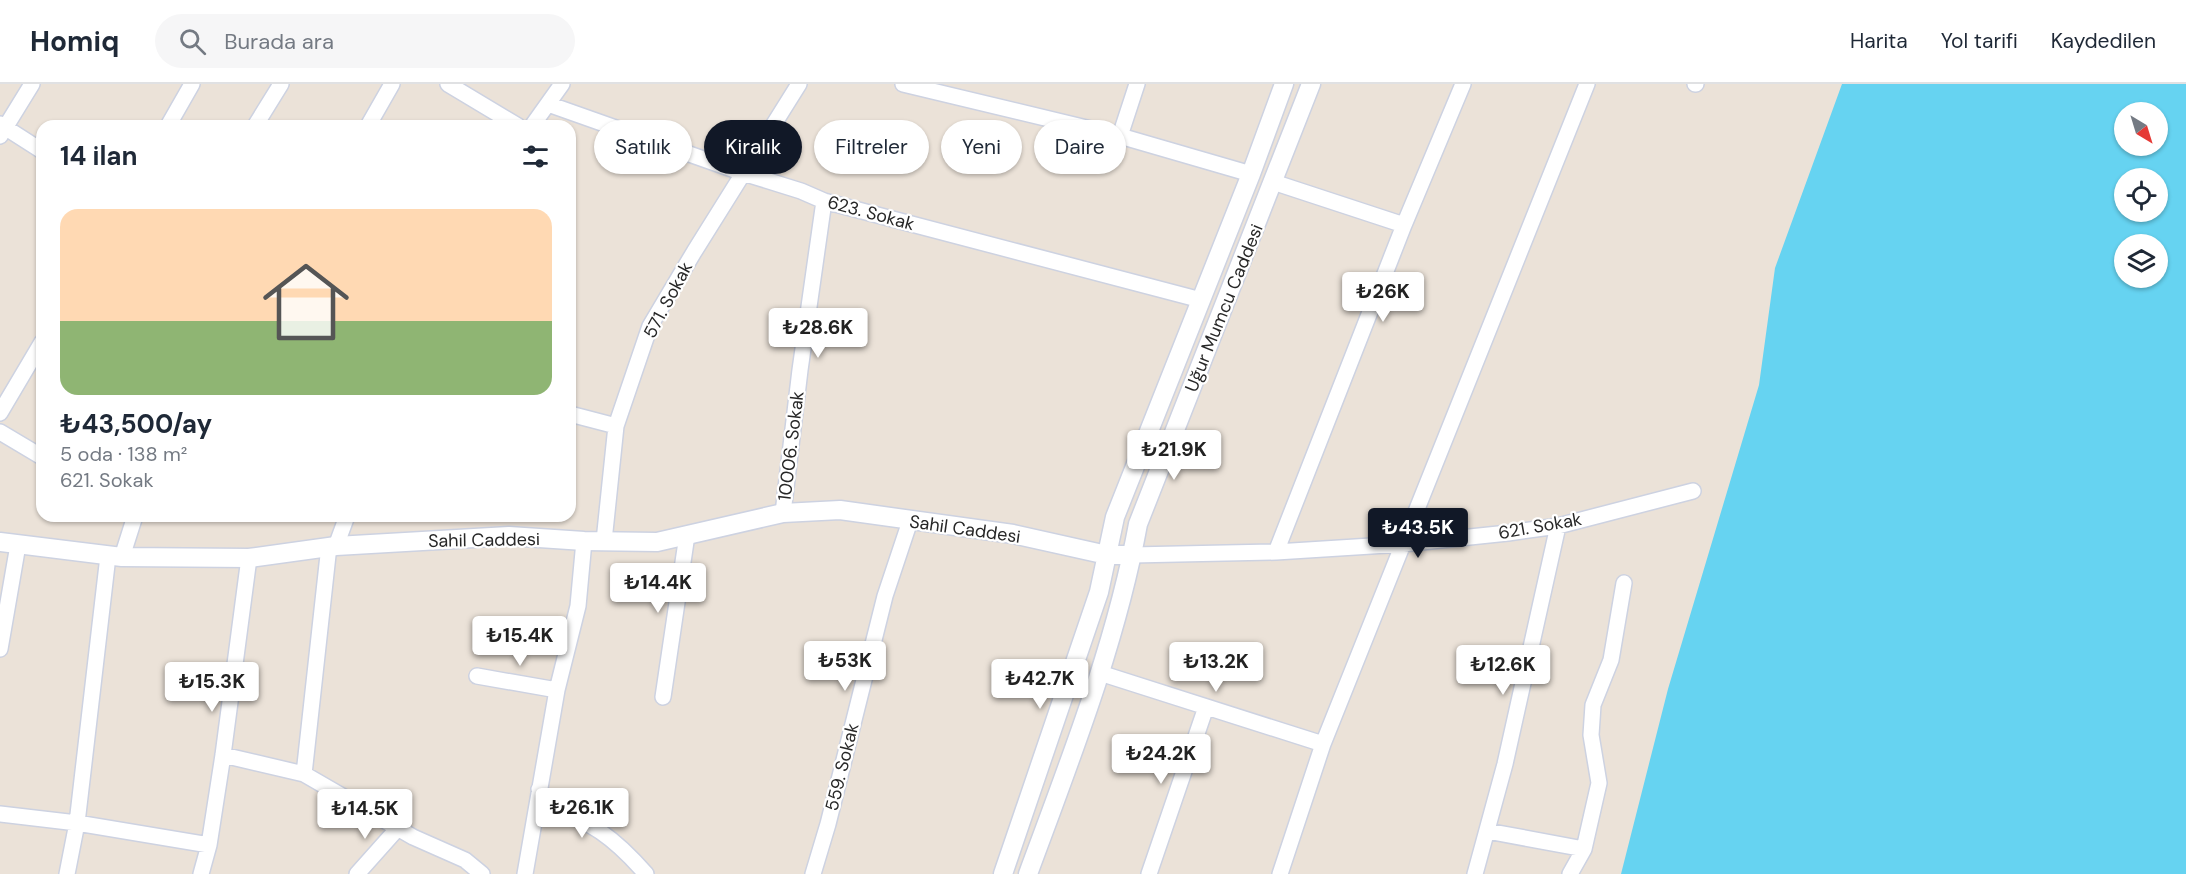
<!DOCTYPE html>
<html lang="tr">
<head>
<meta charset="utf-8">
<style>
	:root { --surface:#fff; --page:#f6f6f7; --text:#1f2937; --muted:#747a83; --line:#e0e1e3; --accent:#111827 }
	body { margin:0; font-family:"DM Sans",sans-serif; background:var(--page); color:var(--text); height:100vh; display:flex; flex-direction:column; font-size:22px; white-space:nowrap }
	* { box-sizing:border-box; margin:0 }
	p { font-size:20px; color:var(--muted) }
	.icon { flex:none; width:33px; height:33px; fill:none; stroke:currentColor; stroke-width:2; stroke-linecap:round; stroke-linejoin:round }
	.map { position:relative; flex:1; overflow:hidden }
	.details { position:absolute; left:36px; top:36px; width:540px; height:402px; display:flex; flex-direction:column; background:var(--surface); border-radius:18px; box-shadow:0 2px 4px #0004 }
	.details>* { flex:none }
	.hud { position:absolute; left:594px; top:36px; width:570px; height:54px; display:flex; gap:12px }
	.needle { width:39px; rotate:142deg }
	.buttons { position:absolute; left:2114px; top:18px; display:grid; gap:12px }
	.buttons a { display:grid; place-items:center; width:54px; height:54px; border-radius:50%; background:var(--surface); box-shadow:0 2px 4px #0004; font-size:30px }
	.price { position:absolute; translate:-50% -51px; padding:0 14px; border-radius:6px; background:#fff; color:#222; font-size:20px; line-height:39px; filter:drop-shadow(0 2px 3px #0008) }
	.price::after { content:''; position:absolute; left:50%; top:36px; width:18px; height:14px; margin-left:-9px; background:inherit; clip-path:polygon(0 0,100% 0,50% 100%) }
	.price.current { background:var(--accent); color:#fff }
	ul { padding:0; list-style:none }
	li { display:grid; align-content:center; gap:12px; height:318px; padding:0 24px }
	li+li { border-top:2px solid var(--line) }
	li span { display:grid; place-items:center; height:186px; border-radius:18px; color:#555 }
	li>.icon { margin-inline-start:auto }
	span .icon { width:108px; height:108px; fill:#fffc; stroke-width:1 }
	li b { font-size:26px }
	h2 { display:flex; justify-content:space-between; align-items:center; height:72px; padding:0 24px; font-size:26px }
	.tag { padding:0 21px; border-radius:27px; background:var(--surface); box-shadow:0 2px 4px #0004; font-size:21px; line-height:54px }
	.tag.current { background:var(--accent); color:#fff }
	header { display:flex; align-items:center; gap:36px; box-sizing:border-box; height:84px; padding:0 30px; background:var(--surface); border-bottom:2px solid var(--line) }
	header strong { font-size:28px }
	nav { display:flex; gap:33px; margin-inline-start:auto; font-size:21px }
	.search { width:420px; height:54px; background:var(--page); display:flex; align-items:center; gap:15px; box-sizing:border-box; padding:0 21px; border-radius:33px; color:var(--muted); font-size:22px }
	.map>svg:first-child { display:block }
	.water { fill:#66d3f1; fill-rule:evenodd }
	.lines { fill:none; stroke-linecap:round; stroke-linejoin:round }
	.minor-casing { stroke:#cdd2e1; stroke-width:18 }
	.tertiary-casing { stroke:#cdd2e1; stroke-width:21 }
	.minor { stroke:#fff; stroke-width:15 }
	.tertiary { stroke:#fff; stroke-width:18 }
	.labels { text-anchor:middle; stroke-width:4.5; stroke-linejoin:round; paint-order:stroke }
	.street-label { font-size:18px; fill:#272727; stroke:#fff }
</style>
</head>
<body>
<header>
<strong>Homiq</strong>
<div class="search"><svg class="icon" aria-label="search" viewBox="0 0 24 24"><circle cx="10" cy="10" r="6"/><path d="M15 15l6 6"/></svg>Burada ara</div>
<nav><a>Harita</a><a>Yol tarifi</a><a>Kaydedilen</a></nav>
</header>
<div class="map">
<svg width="2186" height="790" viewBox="0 0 2186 790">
	<rect width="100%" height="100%" fill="#ebe2d8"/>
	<path class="water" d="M1842,0h344v790h-565l47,-185 91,-304 16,-117zM2124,28h33v34h-33zM2124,94h33v34h-33zM2124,160h33v34h-33z"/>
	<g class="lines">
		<g class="minor-casing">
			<path id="minor" d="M448,0l70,42
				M903,0l217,52 131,38
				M1695,0h1
				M548,20l195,69 58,18 23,10 377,99
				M0,40l42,27
				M168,42l24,-42
				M255,42l26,-42
				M368,42l24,-42
				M532,42l30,-42
				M0,52l32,-52
				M1120,52l17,-52
				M1273,98l131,43
				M0,329l42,-71
				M570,330l46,12
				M0,348l42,25
				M783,429l17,-143 24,-169
				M604,457l12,-115 34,-100 44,-74 105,-168
				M336,462l11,-30
				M1276,468l128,-327 59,-141
				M1132,471l144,-3 127,-8 105,-11 50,-7 135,-35
				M122,473l13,-41
				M0,565l18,-104
				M1100,589l223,71
				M477,592l80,14
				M663,613l24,-162
				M223,671l81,19 109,63 52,23 17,14
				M304,690l25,-228
				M539,705c16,22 41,28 62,43 16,11 32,27 45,42
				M0,730l77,9 132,22
				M1487,747l97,18 -14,25
				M1584,765l15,-66 -8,-48 2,-30 18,-45 13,-77
				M67,790l10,-51 31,-267
				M201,790l8,-29 14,-90 26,-197
				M357,790l41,-46
				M525,790l32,-184 21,-84 6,-65
				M813,790l15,-50 57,-228 25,-75
				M1149,790l57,-167
				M1280,790l43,-130 264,-660
				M1475,790l30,-110 53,-238"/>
		</g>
		<g class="tertiary-casing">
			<path id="tertiary" d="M0,458l122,15 127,1 87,-12 173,-10 75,5 73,1 126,-29 57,-3 173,24 94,21h25
				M1003,790l96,-282 16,-75 136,-343 33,-90
				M1028,790c42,-114 88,-230 110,-350l173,-440"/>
		</g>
		<use href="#minor" class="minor"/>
		<use href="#tertiary" class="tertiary"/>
	</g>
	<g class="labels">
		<g class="street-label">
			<text transform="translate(871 129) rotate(15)" y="6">623. Sokak</text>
			<text transform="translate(668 216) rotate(-62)" y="6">571. Sokak</text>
			<text transform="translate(1224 224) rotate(-68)" y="6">Uğur Mumcu Caddesi</text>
			<text transform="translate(791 362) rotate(-83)" y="6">10006. Sokak</text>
			<text transform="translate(1540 442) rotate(-10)" y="6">621. Sokak</text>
			<text transform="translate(965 445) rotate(8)" y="6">Sahil Caddesi</text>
			<text transform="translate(484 456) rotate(-1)" y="6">Sahil Caddesi</text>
			<text transform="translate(842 683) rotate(-76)" y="6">559. Sokak</text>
		</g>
	</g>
</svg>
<div class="buttons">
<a><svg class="needle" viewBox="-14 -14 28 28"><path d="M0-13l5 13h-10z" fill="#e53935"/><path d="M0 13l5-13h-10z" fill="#747a83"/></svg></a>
<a><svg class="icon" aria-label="locate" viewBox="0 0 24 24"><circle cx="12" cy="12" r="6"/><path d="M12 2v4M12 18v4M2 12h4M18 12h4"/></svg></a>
<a><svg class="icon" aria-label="layers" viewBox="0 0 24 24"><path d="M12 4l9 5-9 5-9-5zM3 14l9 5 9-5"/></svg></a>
</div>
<b class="price" style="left:1383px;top:239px">₺26K</b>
<b class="price" style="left:818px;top:275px">₺28.6K</b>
<b class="price" style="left:1174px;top:397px">₺21.9K</b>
<b class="price current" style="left:1418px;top:475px">₺43.5K</b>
<b class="price" style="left:658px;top:530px">₺14.4K</b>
<b class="price" style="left:520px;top:583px">₺15.4K</b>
<b class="price" style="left:845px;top:608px">₺53K</b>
<b class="price" style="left:1216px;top:609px">₺13.2K</b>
<b class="price" style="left:1503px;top:612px">₺12.6K</b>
<b class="price" style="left:1040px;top:626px">₺42.7K</b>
<b class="price" style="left:212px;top:629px">₺15.3K</b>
<b class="price" style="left:1161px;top:701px">₺24.2K</b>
<b class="price" style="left:582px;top:755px">₺26.1K</b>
<b class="price" style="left:365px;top:756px">₺14.5K</b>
<div class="hud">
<a class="tag">Satılık</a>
<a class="tag current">Kiralık</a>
<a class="tag">Filtreler</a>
<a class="tag">Yeni</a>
<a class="tag">Daire</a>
</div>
<section class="details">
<h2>14 ilan<svg class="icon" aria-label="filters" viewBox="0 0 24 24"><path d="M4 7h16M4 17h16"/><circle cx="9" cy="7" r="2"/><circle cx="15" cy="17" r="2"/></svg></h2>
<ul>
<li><span style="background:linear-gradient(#ffd9b3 60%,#8fb573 0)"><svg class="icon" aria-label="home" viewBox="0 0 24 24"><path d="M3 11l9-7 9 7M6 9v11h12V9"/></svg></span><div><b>₺43,500/ay</b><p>5 oda · 138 m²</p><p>621. Sokak</p></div></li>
</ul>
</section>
</div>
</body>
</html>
